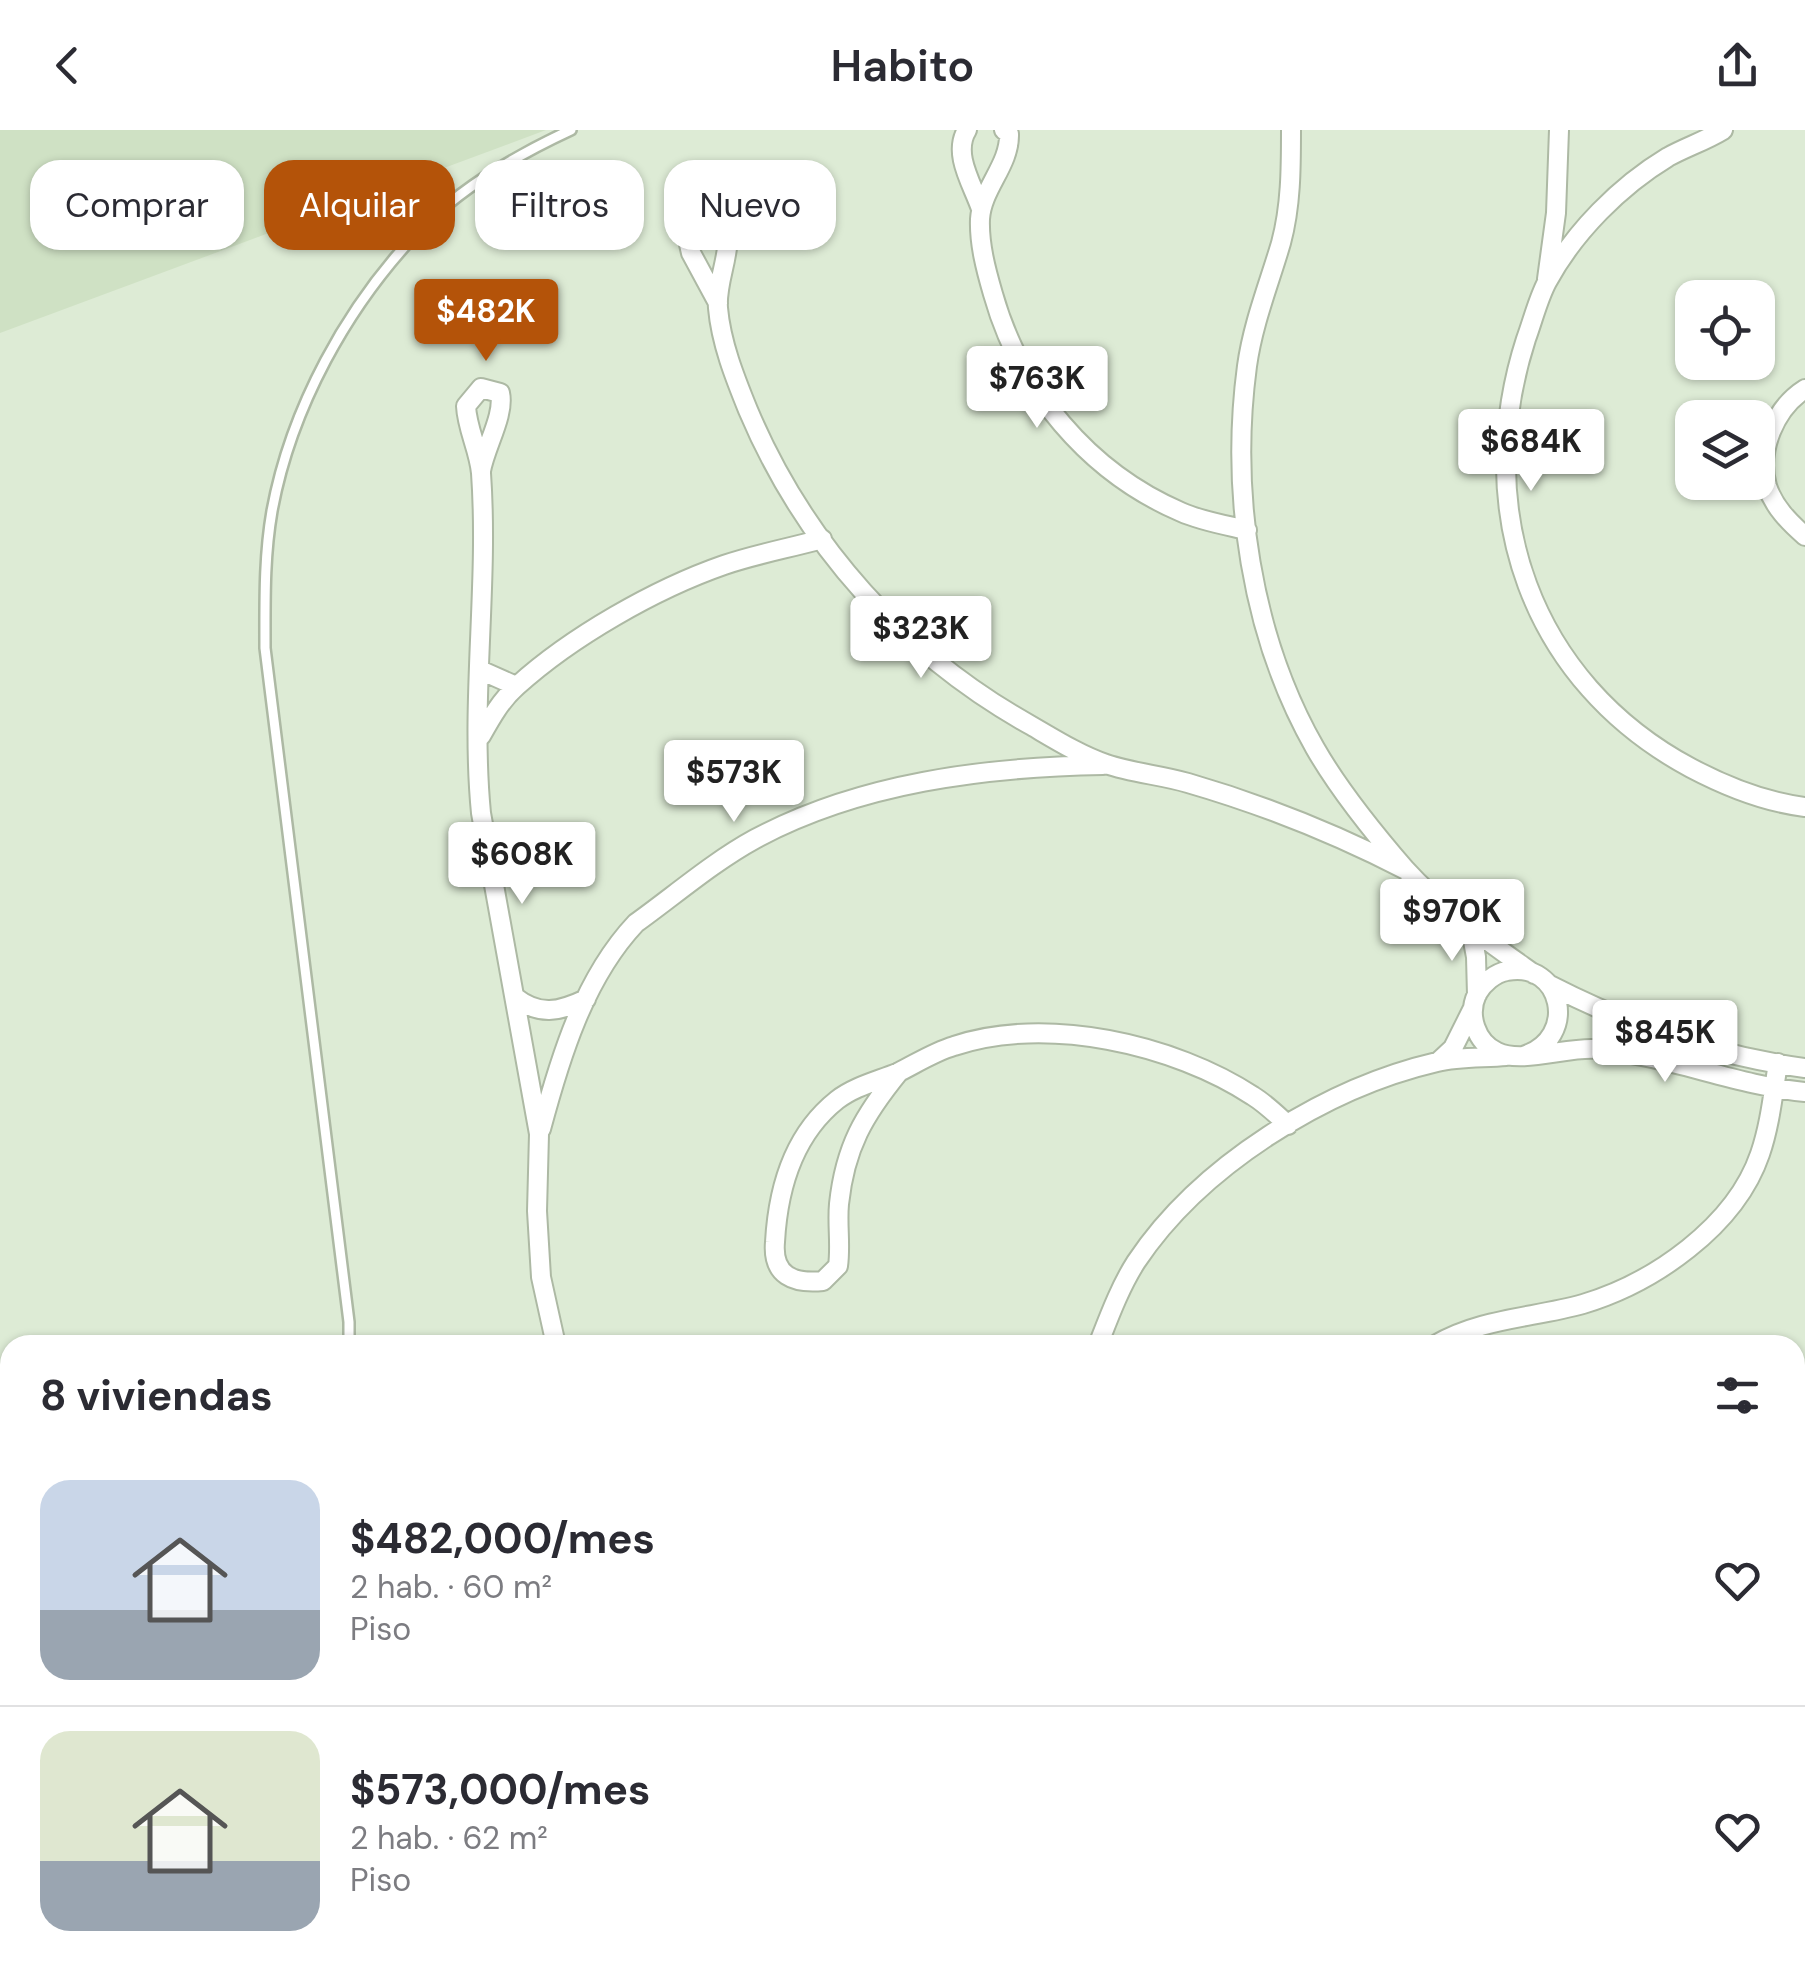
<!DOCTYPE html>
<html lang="es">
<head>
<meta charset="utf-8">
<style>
	:root { --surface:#fff; --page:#f7f7f7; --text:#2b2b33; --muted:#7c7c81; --line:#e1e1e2; --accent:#b45309 }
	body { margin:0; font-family:"DM Sans",sans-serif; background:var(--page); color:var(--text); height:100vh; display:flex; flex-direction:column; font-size:38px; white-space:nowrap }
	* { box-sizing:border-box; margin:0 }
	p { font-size:32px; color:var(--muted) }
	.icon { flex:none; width:55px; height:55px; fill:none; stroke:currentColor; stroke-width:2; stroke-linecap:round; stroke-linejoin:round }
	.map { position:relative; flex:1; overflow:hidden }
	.drawer { position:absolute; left:0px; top:1205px; width:1805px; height:642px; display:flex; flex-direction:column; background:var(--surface); border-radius:30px 30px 0 0; box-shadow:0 2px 8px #0004 }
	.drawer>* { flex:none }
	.banner { position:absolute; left:30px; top:30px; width:1000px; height:90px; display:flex; gap:20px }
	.controls { position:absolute; left:1675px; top:150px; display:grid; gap:20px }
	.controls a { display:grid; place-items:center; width:100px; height:100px; border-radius:20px; background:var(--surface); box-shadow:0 2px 8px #0004; font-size:50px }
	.price { position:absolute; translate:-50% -85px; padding:0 22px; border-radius:10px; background:#fff; color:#222; font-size:32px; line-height:65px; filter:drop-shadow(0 2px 5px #0008) }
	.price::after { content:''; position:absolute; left:50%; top:60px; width:30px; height:22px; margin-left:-15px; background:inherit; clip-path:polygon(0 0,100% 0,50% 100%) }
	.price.active { background:var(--accent); color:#fff }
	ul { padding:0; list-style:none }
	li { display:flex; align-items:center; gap:30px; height:250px; padding:0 40px }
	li+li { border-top:2px solid var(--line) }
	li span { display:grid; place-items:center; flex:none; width:280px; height:200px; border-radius:30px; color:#555 }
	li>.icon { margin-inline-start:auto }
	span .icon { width:120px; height:120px; fill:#fffc; stroke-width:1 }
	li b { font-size:42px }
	h2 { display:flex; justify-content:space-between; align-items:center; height:120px; padding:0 40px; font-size:42px }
	.tag { padding:0 35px; border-radius:30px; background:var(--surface); box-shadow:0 2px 8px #0004; font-size:35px; line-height:90px }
	.tag.active { background:var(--accent); color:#fff }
	header { display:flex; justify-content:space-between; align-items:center; height:130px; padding:0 40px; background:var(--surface); font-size:45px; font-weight:600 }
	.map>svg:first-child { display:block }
	.built { fill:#cfe1c4 }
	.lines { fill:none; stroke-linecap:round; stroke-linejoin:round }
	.lane-casing { stroke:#adb9a4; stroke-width:14 }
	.street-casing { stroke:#adb9a4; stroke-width:22 }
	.lane { stroke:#fff; stroke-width:9 }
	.street { stroke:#fff; stroke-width:18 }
</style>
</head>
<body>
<header><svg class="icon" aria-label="back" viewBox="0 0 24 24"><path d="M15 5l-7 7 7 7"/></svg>Habito<svg class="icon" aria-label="share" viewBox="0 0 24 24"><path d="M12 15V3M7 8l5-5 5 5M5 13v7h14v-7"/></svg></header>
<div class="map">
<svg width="1805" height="1847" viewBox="0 0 1805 1847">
	<rect width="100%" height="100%" fill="#ddebd5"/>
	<path class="built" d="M0,0h546l-546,203z"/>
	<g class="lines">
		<g class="lane-casing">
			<path id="lane" d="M349,1215v-23l-84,-674c0,-46 -1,-91 7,-137 19,-103 75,-205 147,-280 42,-44 98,-76 152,-101
				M1795,1558l10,29
				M0,1751l10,-7
				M1273,1838l3,9"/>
		</g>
		<g class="street-casing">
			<path id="street" d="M967,0c-15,24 6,55 14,79
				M1004,0l5,4c1,31 -27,54 -29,85 -1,25 6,51 13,75 27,96 95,178 188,218 20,9 44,13 66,18
				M1291,0c0,38 0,76 -10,113 -12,41 -28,80 -34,123 -17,127 4,270 68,382 24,42 58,84 90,121 37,41 84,73 129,105
				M1723,0c-18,11 -37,17 -55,27 -48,29 -94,75 -121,125 -9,17 -14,38 -21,57 -55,170 4,343 165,429 36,19 73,34 114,39
				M1547,149l9,-66 3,-83
				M718,173l-27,-50 -3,-13 14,-13 18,-1 8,7c1,26 -12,50 -10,75 3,35 17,70 30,102 57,135 156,245 284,316 24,14 48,29 74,38 26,9 55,11 82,19 76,22 148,51 218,87
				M1805,259c-30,19 -48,62 -38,97 7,21 22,36 38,50
				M481,341c4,-24 24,-56 19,-78l-19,-5 -15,18c1,23 13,44 15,67 8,113 -11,227 0,340l58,321 -2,77 4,66 15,68
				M480,540l36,16
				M481,606c10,-18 20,-36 36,-50 54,-49 138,-97 207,-121 32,-11 66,-17 98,-26
				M1471,800l5,27 1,38
				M1550,855c80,41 166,71 255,83
				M515,867c24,19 44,15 71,2
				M1523,926c57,-18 39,-96 -16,-85 -12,2 -24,12 -30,23 -10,21 -1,48 20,58 24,12 70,-5 98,-3 72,6 139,36 210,43
				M1439,931l14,-13 20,-40
				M899,942c-35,43 -54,75 -60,132 -2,21 2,41 -1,62l-15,15c-29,3 -51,-5 -48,-39 3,-54 18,-107 62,-142 18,-14 41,-19 62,-28 18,-9 35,-20 55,-26 91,-31 220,-2 299,50 13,8 24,19 35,29
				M541,999c19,-71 43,-151 95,-206 39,-28 77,-61 119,-84 104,-56 230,-72 348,-74
				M1098,1215c11,-28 22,-58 38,-83 64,-96 189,-174 301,-200 21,-5 47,-4 69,-6
				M1435,1215c46,-27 98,-27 148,-41 70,-21 152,-77 177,-150 10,-29 13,-60 18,-91
				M1795,1804l10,-4
				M1795,1824l10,-3
				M512,1838v9
				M47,1847l6,-9
				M1670,1847l27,-9
				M1729,1847l28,-9"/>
		</g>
		<use href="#lane" class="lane"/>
		<use href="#street" class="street"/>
	</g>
</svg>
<div class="controls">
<a><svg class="icon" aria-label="locate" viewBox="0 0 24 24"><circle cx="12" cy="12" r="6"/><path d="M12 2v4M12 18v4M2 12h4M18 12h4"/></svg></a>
<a><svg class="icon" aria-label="layers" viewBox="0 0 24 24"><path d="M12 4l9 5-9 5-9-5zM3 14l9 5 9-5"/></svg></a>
</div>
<b class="price active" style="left:486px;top:234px">$482K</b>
<b class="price" style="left:1037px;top:301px">$763K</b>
<b class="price" style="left:1531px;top:364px">$684K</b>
<b class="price" style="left:921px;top:551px">$323K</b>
<b class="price" style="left:734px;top:695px">$573K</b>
<b class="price" style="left:522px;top:777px">$608K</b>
<b class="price" style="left:1452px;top:834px">$970K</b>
<b class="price" style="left:1665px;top:955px">$845K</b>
<div class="banner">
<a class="tag">Comprar</a>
<a class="tag active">Alquilar</a>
<a class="tag">Filtros</a>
<a class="tag">Nuevo</a>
</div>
<section class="drawer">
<h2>8 viviendas<svg class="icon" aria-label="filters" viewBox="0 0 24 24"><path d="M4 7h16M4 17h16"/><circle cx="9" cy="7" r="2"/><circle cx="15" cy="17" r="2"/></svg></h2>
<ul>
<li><span style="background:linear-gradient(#c9d6e8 65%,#9aa5b1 0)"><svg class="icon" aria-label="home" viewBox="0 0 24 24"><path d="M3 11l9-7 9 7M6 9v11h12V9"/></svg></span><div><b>$482,000/mes</b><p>2 hab. · 60 m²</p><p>Piso</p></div><svg class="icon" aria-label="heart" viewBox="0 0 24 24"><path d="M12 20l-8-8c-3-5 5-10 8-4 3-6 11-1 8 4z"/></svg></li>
<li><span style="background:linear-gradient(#dfe7d0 65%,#9aa5b1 0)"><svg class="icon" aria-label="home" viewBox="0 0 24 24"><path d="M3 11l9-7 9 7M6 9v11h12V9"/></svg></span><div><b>$573,000/mes</b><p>2 hab. · 62 m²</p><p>Piso</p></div><svg class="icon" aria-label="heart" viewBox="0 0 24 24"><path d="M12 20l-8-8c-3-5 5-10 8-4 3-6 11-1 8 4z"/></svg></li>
</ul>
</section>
</div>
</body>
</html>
